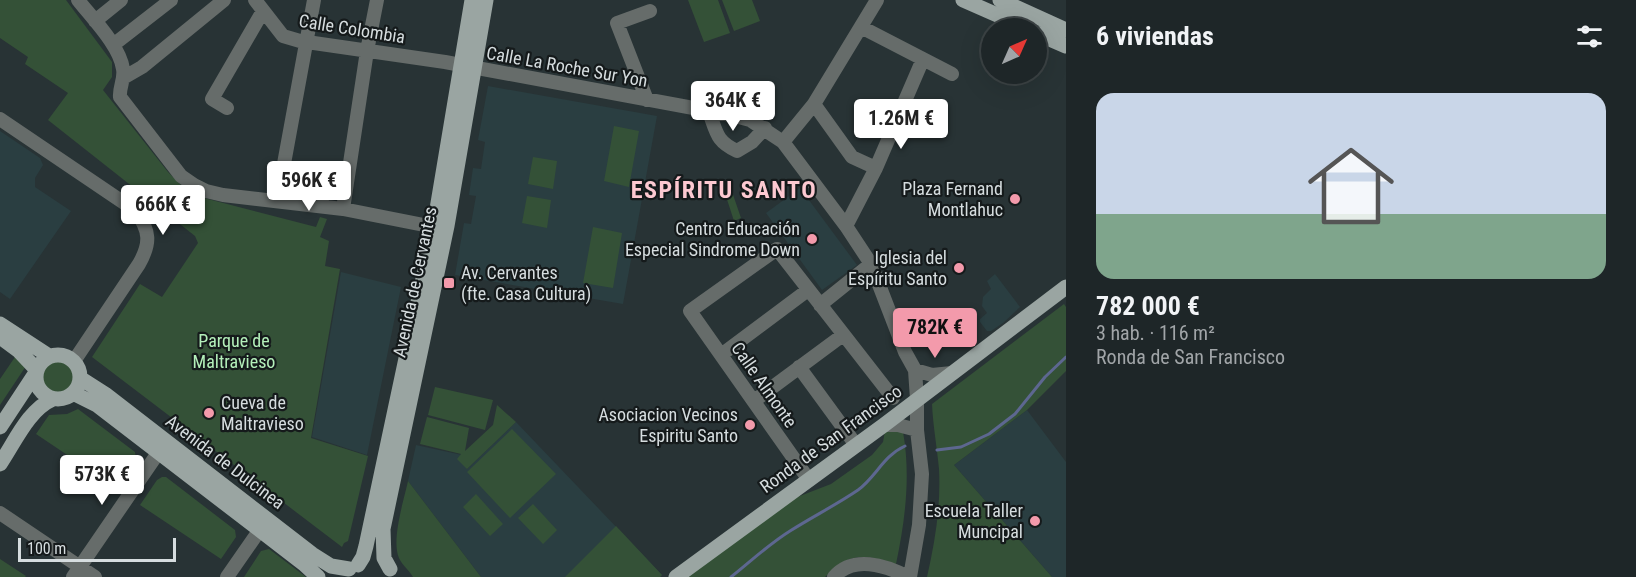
<!DOCTYPE html>
<html lang="es">
<head>
<meta charset="utf-8">
<style>
	:root { --surface:#1e2628; --page:#2b3234; --text:#f1f3f6; --muted:#a1a5a8; --line:#3c4345; --accent:#f39aab }
	body { margin:0; font-family:"Roboto Condensed",sans-serif; background:var(--page); color:var(--text); height:100vh; display:flex; flex-direction:column; font-size:22px; white-space:nowrap }
	* { box-sizing:border-box; margin:0 }
	p { font-size:20px; color:var(--muted) }
	.icon { flex:none; width:33px; height:33px; fill:none; stroke:currentColor; stroke-width:2; stroke-linecap:round; stroke-linejoin:round }
	.map { position:relative; flex:1; overflow:hidden }
	.drawer { display:flex; flex-direction:column; background:var(--surface); width:570px }
	.drawer>* { flex:none }
	.needle { width:39px; rotate:45deg }
	.controls { position:absolute; left:981px; top:18px; display:grid; gap:12px }
	.controls a { display:grid; place-items:center; width:66px; height:66px; border-radius:50%; background:var(--surface); box-shadow:0 6px 24px #0002,0 0 0 2px var(--line); font-size:30px }
	.scale { position:absolute; left:18px; bottom:15px; width:158px; box-sizing:border-box; padding-left:6px; border:3px solid #d6dddf; border-top:0; font-size:16px; line-height:21px; white-space:nowrap; color:#d6dddf; -webkit-text-stroke:4px #151a1b; paint-order:stroke }
	.price { position:absolute; translate:-50% -51px; padding:0 14px; border-radius:6px; background:#fff; color:#222; font-size:20px; line-height:39px; filter:drop-shadow(0 2px 3px #0008) }
	.price::after { content:''; position:absolute; left:50%; top:36px; width:18px; height:14px; margin-left:-9px; background:inherit; clip-path:polygon(0 0,100% 0,50% 100%) }
	.price.on { background:var(--accent); color:#111 }
	ul { padding:0; list-style:none }
	li { display:grid; align-content:center; gap:12px; height:318px; padding:0 30px }
	li+li { border-top:2px solid var(--line) }
	li span { display:grid; place-items:center; height:186px; border-radius:18px; color:#555 }
	li>.icon { margin-inline-start:auto }
	span .icon { width:108px; height:108px; fill:#fffc; stroke-width:1 }
	li b { font-size:26px }
	h2 { display:flex; justify-content:space-between; align-items:center; height:72px; padding:0 30px; font-size:26px }
	main { display:flex; flex:1; min-height:0 }
	.map>svg:first-child { display:block }
	.built { fill:#2a3e41 }
	.green { fill:#345137 }
	.lines { fill:none; stroke-linecap:round; stroke-linejoin:round }
	.stream { stroke:#5d6790; stroke-width:3 }
	.minor { stroke:#666c6a; stroke-width:14 }
	.major { stroke:#9aa5a2; stroke-width:15 }
	.poi-dot { fill:#f39aab; stroke:#151a1b; stroke-width:2 }
	.labels { text-anchor:middle; stroke-width:4.5; stroke-linejoin:round; paint-order:stroke }
	.street-label { font-size:18px; fill:#d6dddf; stroke:#151a1b }
	.poi-label { font-size:18px; fill:#d6dddf; stroke:#151a1b; text-anchor:end }
	.park-label { font-size:18px; fill:#b4f0ba; stroke:#151a1b }
	.district-label { font-size:24px; font-weight:bold; letter-spacing:1.5px; fill:#fdc9d1; stroke:#151a1b }
</style>
</head>
<body>
<main>
<div class="map">
<svg width="1066" height="577" viewBox="0 0 1066 577">
	<rect width="100%" height="100%" fill="#283335"/>
	<path class="built" d="M488,86l169,30 -34,188 -168,-29 9,-52 7,1 5,-28 -7,-1 4,-27 8,1 4,-27 -7,-2z
		M0,131l40,27 3,7 -8,13v9l36,24 -61,88 -10,-7z
		M800,188l57,77 -35,25 -56,-77z
		M341,272l60,15 -34,168 -55,-18z
		M995,274l25,33 -17,16 -12,8h-4l-7,-9v-3l7,-6 -5,-7 1,-9 8,-8 -4,-8z
		M1027,410l39,52v115h-14l-98,-112z
		M516,422l146,153 -2,2h-179l-73,-96 8,-36 46,10 5,14z"/>
	<path class="green" d="M0,0h66l46,62v15l-9,13 65,82 17,17 19,9 112,29 4,-10 7,2 -7,18 9,4 -4,25 15,3 -29,169 57,18 -20,85 -4,2 -2,4 -250,-190 48,-73 22,13 36,-54 -3,-7 -147,-116 20,-27 -43,-29 3,-7 -28,-19z
		M688,0h30l12,33 -26,9z
		M722,0h30l8,21 -26,10z
		M614,126l25,5 -10,56 -25,-6z
		M533,157l24,4 -4,28 -25,-5z
		M728,180l13,38 -7,3 -12,-37z
		M527,196l24,4 -4,28 -25,-5z
		M593,227l29,6 -9,55 -30,-5z
		M1064,304l2,3v64l-39,39 -73,55 98,112h-125c8,-35 14,-71 12,-108 -2,-22 -6,-43 -7,-65z
		M15,357l11,9 -26,39v-26z
		M42 376a17 17 0 1 1 34 0a17 17 0 1 1-34 0Z
		M435,387l58,13 -8,30 -57,-15z
		M497,405l19,17 -49,47 -10,-10 4,-5 -41,-10 7,-27 42,11 -4,23 28,-26z
		M78,409l57,43 1,8 -13,19 -5,-2 -6,8 -76,-51 13,-19 18,-1z
		M512,429l44,45 -46,44 -43,-46z
		M885,431l18,1c8,44 2,89 -7,132 -32,-10 -47,-12 -71,13h-140l102,-76 44,-17 41,-29 11,-13z
		M162,477h4l69,53 1,7 -15,22 -81,-54 17,-25z
		M408,481l73,96h-68c-4,-7 -11,-12 -14,-19 -8,-18 5,-58 9,-77z
		M476,494l27,30 -13,12 -27,-29z
		M533,504l24,26 -14,14 -25,-26z
		M616,526l46,49 -2,2h-95z
		M269,549l37,28h-62l17,-26z
		M0,559l26,17 -1,1h-25z"/>
	<g class="lines">
		<path class="stream" d="M937,450l24,-3 28,-13 26,-20 30,-37 21,-20
			M731,577c19,-15 38,-33 59,-46 22,-14 46,-26 68,-41 18,-13 25,-34 47,-44"/>
		<path class="minor" d="M78,0c14,18 42,46 45,69 2,10 -4,18 -3,28l61,79 13,9 12,6 17,4 120,14 91,18
			M255,0l28,36 17,5 145,21 286,53 19,5 33,22 63,84 25,38 34,88 10,18 2,29v31l5,44 -3,51 -9,52
			M314,0l-35,191 43,8
			M95,21l26,-21
			M861,27l91,47
			M113,45l58,-45
			M123,78l19,-11 82,-67
			M647,100l-30,-77 33,-12
			M814,104l38,53 24,11
			M227,108l-15,-9 51,-88
			M709,112c8,21 7,29 28,39l15,-9 13,-14
			M0,119l136,92c14,20 15,32 3,53l-65,97
			M783,142l31,-38 63,-104
			M343,209l24,-158 10,-51
			M846,226l30,-58 47,-109
			M820,305l51,-41
			M721,355l87,-65
			M799,367l57,78
			M915,370l17,5 20,-2
			M754,401l89,-66
			M884,425h14l19,5
			M809,480l-119,-169 87,-62 116,149
			M0,513l95,64
			M73,577l85,-124
			M227,577l32,-46
			M834,577c19,-22 51,-12 74,0"/>
		<path class="major" d="M963,0l64,28
			M1000,0l66,30
			M1036,33l30,13
			M0,324l49,32
			M0,337l19,14 17,18
			M36 377a22 22 0 1 1 44 0a22 22 0 1 1-44 0Z
			M80,378l25,16 207,160 19,12 18,3
			M73,393l24,12 207,159 14,13
			M0,427l35,-53
			M0,464c15,-22 28,-54 53,-65
			M358,565l5,-8 3,-11 68,-319 38,-227
			M390,569l-6,-11 -1,-29 64,-303 39,-226
			M676,577l208,-152 182,-138"/>
	</g>
	<g class="poi-dot">
		<circle cx="1015" cy="199" r="6"/>
		<circle cx="812" cy="239" r="6"/>
		<circle cx="959" cy="268" r="6"/>
		<rect x="443" y="277" width="12" height="12" rx="3"/>
		<circle cx="209" cy="413" r="6"/>
		<circle cx="750" cy="425" r="6"/>
		<circle cx="1035" cy="521" r="6"/>
	</g>
	<g class="labels">
		<g class="street-label">
			<text transform="translate(352 29) rotate(9)" y="6">Calle Colombia</text>
			<text transform="translate(567 67) rotate(10)" y="6">Calle La Roche Sur Yon</text>
			<text transform="translate(415 282) rotate(-78)" y="6">Avenida de Cervantes</text>
			<text transform="translate(764 385) rotate(55)" y="6">Calle Almonte</text>
			<text transform="translate(831 439) rotate(-36)" y="6">Ronda de San Francisco</text>
			<text transform="translate(225 462) rotate(37)" y="6">Avenida de Dulcinea</text>
		</g>
		<g class="poi-label">
			<text x="1003" y="195">Plaza Fernand<tspan x="1003" dy="21">Montlahuc</tspan></text>
			<text x="800" y="235">Centro Educación<tspan x="800" dy="21">Especial Sindrome Down</tspan></text>
			<text x="947" y="264">Iglesia del<tspan x="947" dy="21">Espíritu Santo</tspan></text>
			<text x="461" y="279" text-anchor="start">Av. Cervantes<tspan x="461" dy="21">(fte. Casa Cultura)</tspan></text>
			<text x="221" y="409" text-anchor="start">Cueva de<tspan x="221" dy="21">Maltravieso</tspan></text>
			<text x="738" y="421">Asociacion Vecinos<tspan x="738" dy="21">Espiritu Santo</tspan></text>
			<text x="1023" y="517">Escuela Taller<tspan x="1023" dy="21">Muncipal</tspan></text>
		</g>
		<g class="park-label">
			<text x="234" y="347">Parque de<tspan x="234" dy="21">Maltravieso</tspan></text>
		</g>
		<g class="district-label">
			<text x="724" y="198">ESPÍRITU SANTO</text>
		</g>
	</g>
</svg>
<div class="controls">
<a><svg class="needle" viewBox="-14 -14 28 28"><path d="M0-13l5 13h-10z" fill="#e53935"/><path d="M0 13l5-13h-10z" fill="#a1a5a8"/></svg></a>
</div>
<div class="scale">100 m</div>
<b class="price" style="left:733px;top:132px">364K €</b>
<b class="price" style="left:901px;top:150px">1.26M €</b>
<b class="price" style="left:309px;top:212px">596K €</b>
<b class="price" style="left:163px;top:236px">666K €</b>
<b class="price on" style="left:935px;top:359px">782K €</b>
<b class="price" style="left:102px;top:506px">573K €</b>
</div>
<section class="drawer">
<h2>6 viviendas<svg class="icon" aria-label="filters" viewBox="0 0 24 24"><path d="M4 7h16M4 17h16"/><circle cx="9" cy="7" r="2"/><circle cx="15" cy="17" r="2"/></svg></h2>
<ul>
<li><span style="background:linear-gradient(#c9d6e8 65%,#7fa58c 0)"><svg class="icon" aria-label="home" viewBox="0 0 24 24"><path d="M3 11l9-7 9 7M6 9v11h12V9"/></svg></span><div><b>782 000 €</b><p>3 hab. · 116 m²</p><p>Ronda de San Francisco</p></div></li>
</ul>
</section>
</main>
</body>
</html>
